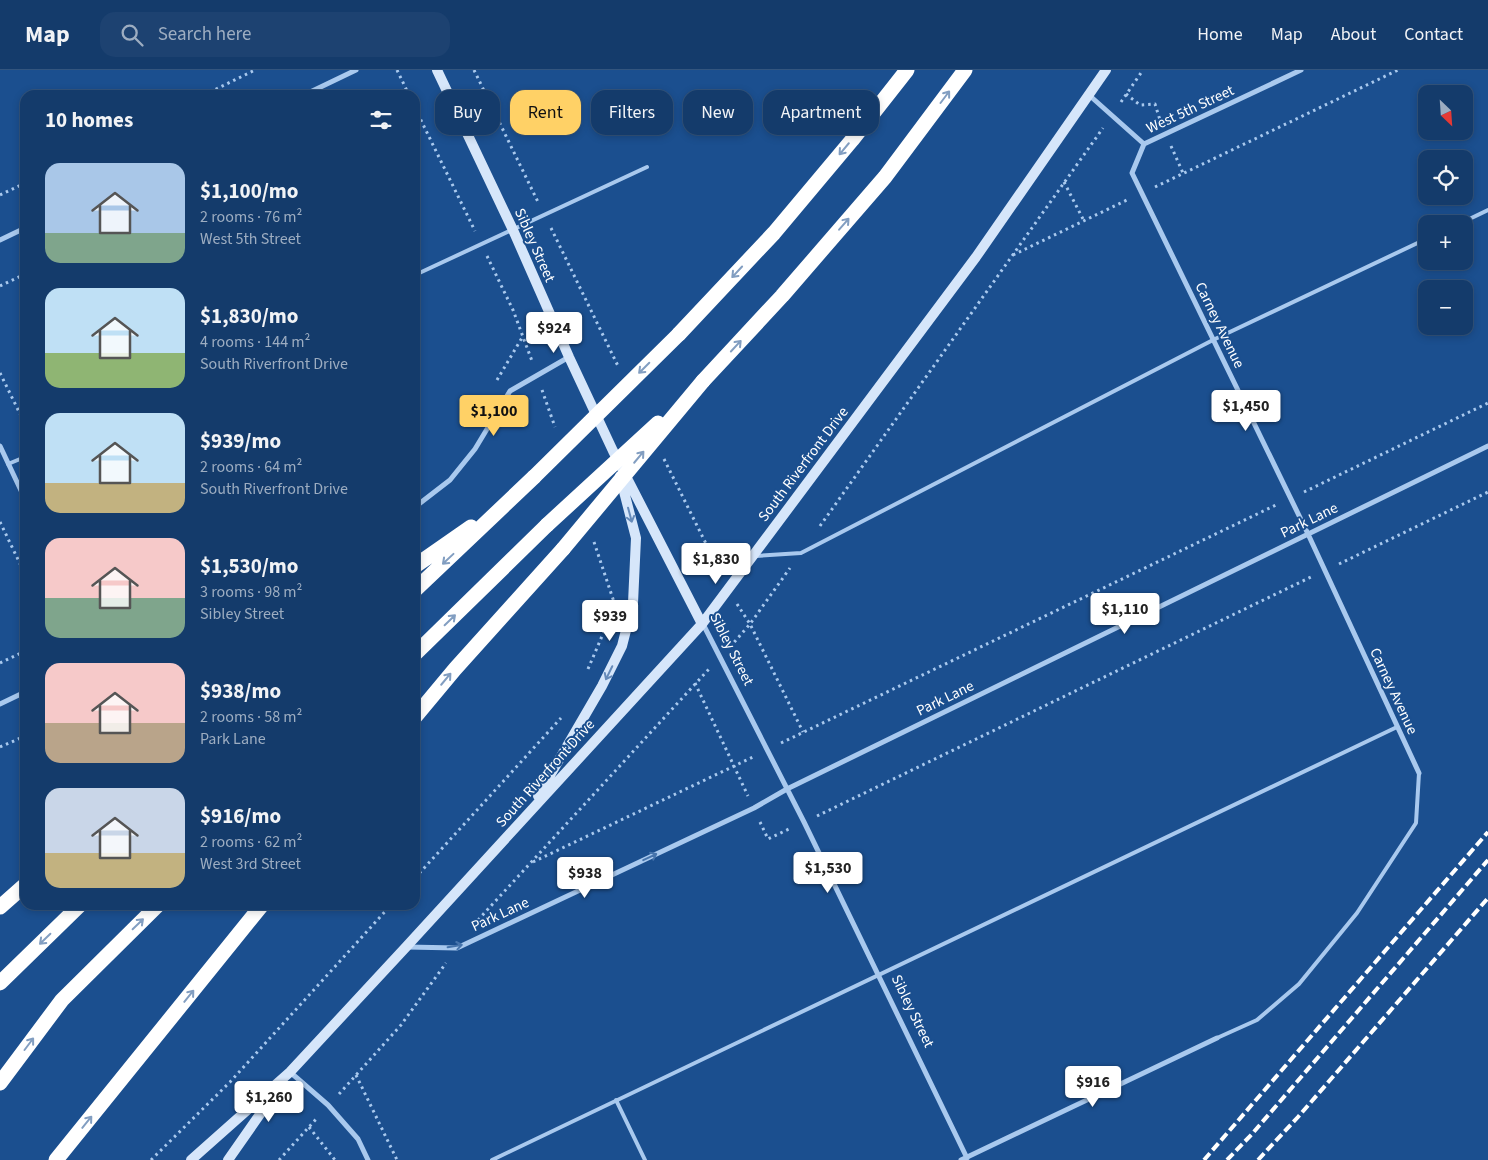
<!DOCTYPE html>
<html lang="en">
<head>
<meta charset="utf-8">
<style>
	:root { --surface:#143b6b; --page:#1d4271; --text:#f1f3f6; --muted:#9dadc1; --line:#33557e; --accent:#ffd166 }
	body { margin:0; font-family:"Source Sans 3",sans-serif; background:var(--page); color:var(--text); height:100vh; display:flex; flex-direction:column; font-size:19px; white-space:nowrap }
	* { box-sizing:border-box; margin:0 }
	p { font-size:16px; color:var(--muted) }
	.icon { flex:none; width:28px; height:28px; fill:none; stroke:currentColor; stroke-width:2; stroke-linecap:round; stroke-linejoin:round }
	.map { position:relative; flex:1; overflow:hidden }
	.panel { position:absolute; left:20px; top:20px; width:400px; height:820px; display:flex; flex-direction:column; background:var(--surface); border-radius:15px; box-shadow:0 2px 8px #0003,0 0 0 1px var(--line) }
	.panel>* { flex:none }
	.banner { position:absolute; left:435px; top:20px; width:475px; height:45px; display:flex; gap:10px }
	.needle { width:32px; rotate:155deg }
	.fabs { position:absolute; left:1418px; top:15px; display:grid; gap:10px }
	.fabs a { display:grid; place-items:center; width:55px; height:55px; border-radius:10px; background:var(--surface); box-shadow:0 2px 8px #0003,0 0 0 1px var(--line); font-size:25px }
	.price { position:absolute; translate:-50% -42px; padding:0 11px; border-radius:5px; background:#fff; color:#222; font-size:16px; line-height:32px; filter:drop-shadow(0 1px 2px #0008) }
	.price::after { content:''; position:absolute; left:50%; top:30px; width:15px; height:11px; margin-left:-8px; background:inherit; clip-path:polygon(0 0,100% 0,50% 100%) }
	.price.selected { background:var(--accent); color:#111 }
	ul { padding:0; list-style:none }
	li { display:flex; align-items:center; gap:15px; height:125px; padding:0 25px }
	li span { display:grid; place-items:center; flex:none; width:140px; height:100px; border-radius:15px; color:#555 }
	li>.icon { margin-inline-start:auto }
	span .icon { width:60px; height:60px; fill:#fffc; stroke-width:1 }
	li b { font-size:21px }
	h2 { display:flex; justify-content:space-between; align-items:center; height:60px; padding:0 25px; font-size:21px }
	.pill { padding:0 18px; border-radius:15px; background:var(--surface); box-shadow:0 2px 8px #0003,0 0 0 1px var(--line); font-size:18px; line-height:45px }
	.pill.selected { background:var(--accent); color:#111 }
	header { display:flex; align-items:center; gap:30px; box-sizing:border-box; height:70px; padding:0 25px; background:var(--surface); border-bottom:1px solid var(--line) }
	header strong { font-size:24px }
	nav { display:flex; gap:28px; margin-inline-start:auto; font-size:18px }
	.search { width:350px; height:45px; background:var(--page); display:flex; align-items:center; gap:12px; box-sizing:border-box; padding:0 18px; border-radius:15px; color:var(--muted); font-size:19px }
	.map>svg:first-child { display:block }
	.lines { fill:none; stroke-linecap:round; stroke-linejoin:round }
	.path { stroke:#a9c9ee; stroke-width:3; stroke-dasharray:2.5 4; stroke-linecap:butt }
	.service { stroke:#a9c9ee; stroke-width:4 }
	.minor { stroke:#a9c9ee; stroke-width:5 }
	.secondary { stroke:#d6e6fa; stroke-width:10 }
	.motorway { stroke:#fff; stroke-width:15 }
	.rail { stroke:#fff; stroke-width:4; stroke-dasharray:9 4; stroke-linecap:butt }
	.motorway-bridge { stroke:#fff; stroke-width:15 }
	.oneway { stroke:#829ec1 }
	.oneway2 { stroke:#668bba }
	.oneway3 { stroke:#4674ac }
	.labels { text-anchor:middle; stroke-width:4; stroke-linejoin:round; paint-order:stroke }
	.street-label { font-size:15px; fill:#fff; stroke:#1b4f8f }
</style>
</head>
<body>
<header>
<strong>Map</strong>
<div class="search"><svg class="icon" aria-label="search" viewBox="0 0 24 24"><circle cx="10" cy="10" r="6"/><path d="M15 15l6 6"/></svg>Search here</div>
<nav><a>Home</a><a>Map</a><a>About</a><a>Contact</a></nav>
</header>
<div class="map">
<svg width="1488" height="1090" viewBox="0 0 1488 1090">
	<rect width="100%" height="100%" fill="#1b4f8f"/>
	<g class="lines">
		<path class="path" d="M397,0l12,25
			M474,0l64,132
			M1126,24l14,11 15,-1 5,16
			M204,25l51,-25
			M398,25l9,-4
			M1121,32l22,-32
			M415,38l60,123
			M1171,76l12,27
			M1064,112l20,39
			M1155,117l243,-117
			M0,125l25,-12
			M551,158l67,138
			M1013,185l116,-56
			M487,186l26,54 19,51
			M0,216l25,-12
			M0,303l25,51
			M497,310l26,-44
			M542,320l13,37
			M664,389l56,113
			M1304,422l184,-89
			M0,452l25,52
			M820,456l283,-398
			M594,472l20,60
			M1339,494l149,-72
			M737,534l13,20 53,108
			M730,577l20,-23 40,-56
			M0,593l25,-12
			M588,599l20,-47
			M695,613l53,113
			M781,673l497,-239
			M0,677l25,-11
			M817,746l494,-239
			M760,752l8,17 23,-11
			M533,792l220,-105
			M415,808l146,-160
			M478,850l231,-251
			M356,1005l41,85
			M339,1024l62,-69 45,-62
			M309,1057l26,33
			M151,1090l79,-78 161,-177
			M279,1090l39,-43"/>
		<path class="service" d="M1459,154l29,-14
			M415,205l232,-108
			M8,394l17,-7
			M756,486l45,-3 412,-213 213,-101
			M1217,968l40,-18 42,-36 58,-71 59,-90 3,-50
			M616,1030l29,60
			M492,1090l905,-433"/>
		<path class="minor" d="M304,25l52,-25
			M1089,25l55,49 -12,29 176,361 111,239
			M1144,74l157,-74
			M0,170l25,-12
			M0,376l25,53
			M415,437l35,-27 25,-31 35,-58 59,-34
			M703,554l101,198 163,336
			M0,634l25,-12
			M407,877l50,1 297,-140 33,-19 701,-343
			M290,1002l38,33 30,34 10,21
			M961,1090l256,-122"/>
		<path class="secondary" d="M437,0l76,160 56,127 44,94 89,173
			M538,726l64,-110 20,-40 11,-43 3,-65 -16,-62
			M191,1090l99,-88 116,-125 296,-323 274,-367 130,-187
			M228,1090l51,-73"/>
		<path class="motorway" d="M679,264l95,-101 78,-93 55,-70
			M703,311l79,-85 103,-119 80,-107
			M415,496l56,-39
			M415,520l119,-113
			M415,584l132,-129
			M415,647l40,-48 108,-120
			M0,837l25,-22
			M0,913l80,-78
			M0,1013l62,-83 96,-95
			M56,1090l206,-255"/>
		<path class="rail" d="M1204,1090l284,-328
			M1227,1090l25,-26 236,-274
			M1258,1090l40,-43 190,-219"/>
		<path class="motorway-bridge" d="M534,407l145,-143
			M547,455l111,-102
			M563,479l140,-168"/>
	</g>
	<defs><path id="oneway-shaft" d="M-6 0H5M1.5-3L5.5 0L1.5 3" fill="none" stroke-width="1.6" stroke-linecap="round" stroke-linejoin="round" transform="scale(1.25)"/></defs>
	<g class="oneway">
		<use href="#oneway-shaft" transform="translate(945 27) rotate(-53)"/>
		<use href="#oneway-shaft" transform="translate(844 79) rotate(130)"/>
		<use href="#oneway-shaft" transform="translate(844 154) rotate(-49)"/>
		<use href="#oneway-shaft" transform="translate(737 202) rotate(133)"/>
		<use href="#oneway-shaft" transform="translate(736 276) rotate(-47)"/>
		<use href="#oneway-shaft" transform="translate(644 298) rotate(135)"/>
		<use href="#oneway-shaft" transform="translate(639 387) rotate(-50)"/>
		<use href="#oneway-shaft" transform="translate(448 489) rotate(137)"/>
		<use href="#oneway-shaft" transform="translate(450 550) rotate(-44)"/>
		<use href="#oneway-shaft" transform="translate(446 609) rotate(-50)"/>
		<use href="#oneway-shaft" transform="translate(138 854) rotate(-44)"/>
		<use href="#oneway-shaft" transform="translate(45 869) rotate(136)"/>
		<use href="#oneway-shaft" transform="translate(189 926) rotate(-51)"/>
		<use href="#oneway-shaft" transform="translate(29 974) rotate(-53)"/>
		<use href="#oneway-shaft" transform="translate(87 1052) rotate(-51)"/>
	</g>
	<g class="oneway2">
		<use href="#oneway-shaft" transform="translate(630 445) rotate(75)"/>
		<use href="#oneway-shaft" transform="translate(609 603) rotate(116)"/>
	</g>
	<g class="oneway3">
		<use href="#oneway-shaft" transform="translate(650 787) rotate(-25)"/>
		<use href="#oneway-shaft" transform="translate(455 876) rotate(-9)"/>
	</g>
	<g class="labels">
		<g class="street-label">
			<text transform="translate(1190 39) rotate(-25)" y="5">West 5th Street</text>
			<text transform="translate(535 175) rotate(66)" y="5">Sibley Street</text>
			<text transform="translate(1220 255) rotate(64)" y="5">Carney Avenue</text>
			<text transform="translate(803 394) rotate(-53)" y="5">South Riverfront Drive</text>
			<text transform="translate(1309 450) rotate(-26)" y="5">Park Lane</text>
			<text transform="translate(732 579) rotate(63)" y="5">Sibley Street</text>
			<text transform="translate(1394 621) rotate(65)" y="5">Carney Avenue</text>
			<text transform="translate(945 628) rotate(-26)" y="5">Park Lane</text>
			<text transform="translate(545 703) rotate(-48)" y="5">South Riverfront Drive</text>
			<text transform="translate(500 844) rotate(-25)" y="5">Park Lane</text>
			<text transform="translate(913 941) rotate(64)" y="5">Sibley Street</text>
		</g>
	</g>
</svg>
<div class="fabs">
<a><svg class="needle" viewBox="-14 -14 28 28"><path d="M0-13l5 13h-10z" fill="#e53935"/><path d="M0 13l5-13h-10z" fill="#9dadc1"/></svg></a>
<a><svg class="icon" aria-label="locate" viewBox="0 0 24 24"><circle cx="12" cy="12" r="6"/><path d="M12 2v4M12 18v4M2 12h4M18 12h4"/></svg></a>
<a>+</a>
<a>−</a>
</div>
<b class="price" style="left:554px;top:284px">$924</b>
<b class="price" style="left:1246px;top:362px">$1,450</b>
<b class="price selected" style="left:494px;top:367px">$1,100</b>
<b class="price" style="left:716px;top:515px">$1,830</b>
<b class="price" style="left:1125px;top:565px">$1,110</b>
<b class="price" style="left:610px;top:572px">$939</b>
<b class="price" style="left:828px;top:824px">$1,530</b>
<b class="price" style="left:585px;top:829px">$938</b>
<b class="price" style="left:1093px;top:1038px">$916</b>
<b class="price" style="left:269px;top:1053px">$1,260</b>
<div class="banner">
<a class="pill">Buy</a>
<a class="pill selected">Rent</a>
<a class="pill">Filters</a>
<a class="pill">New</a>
<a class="pill">Apartment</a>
</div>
<section class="panel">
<h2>10 homes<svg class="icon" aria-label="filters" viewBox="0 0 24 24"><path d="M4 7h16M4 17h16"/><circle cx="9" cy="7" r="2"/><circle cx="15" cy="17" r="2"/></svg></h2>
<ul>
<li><span style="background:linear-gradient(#a9c7e8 70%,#7fa58c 0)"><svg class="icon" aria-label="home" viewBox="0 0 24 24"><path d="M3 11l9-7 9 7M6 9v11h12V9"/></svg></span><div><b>$1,100/mo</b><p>2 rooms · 76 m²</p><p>West 5th Street</p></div></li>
<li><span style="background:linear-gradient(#bfe0f5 65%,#8fb573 0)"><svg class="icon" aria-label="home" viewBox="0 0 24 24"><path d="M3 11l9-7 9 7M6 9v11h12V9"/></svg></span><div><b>$1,830/mo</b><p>4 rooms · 144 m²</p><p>South Riverfront Drive</p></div></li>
<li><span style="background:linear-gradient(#bfe0f5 70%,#c2b280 0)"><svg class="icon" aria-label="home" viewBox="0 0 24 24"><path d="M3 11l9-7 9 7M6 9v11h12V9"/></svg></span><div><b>$939/mo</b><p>2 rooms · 64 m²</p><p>South Riverfront Drive</p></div></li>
<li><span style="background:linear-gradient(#f6c9c9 60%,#7fa58c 0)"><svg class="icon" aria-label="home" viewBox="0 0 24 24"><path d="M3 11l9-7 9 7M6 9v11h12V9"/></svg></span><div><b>$1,530/mo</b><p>3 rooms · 98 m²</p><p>Sibley Street</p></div></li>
<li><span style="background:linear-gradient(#f6c9c9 60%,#b9a48a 0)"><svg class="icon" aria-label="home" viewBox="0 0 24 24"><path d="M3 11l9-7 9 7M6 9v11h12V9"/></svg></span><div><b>$938/mo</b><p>2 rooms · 58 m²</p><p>Park Lane</p></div></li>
<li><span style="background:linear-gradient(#c9d6e8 65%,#c2b280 0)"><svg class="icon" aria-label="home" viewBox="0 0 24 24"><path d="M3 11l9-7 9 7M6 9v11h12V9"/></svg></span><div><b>$916/mo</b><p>2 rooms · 62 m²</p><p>West 3rd Street</p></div></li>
</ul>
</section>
</div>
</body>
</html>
